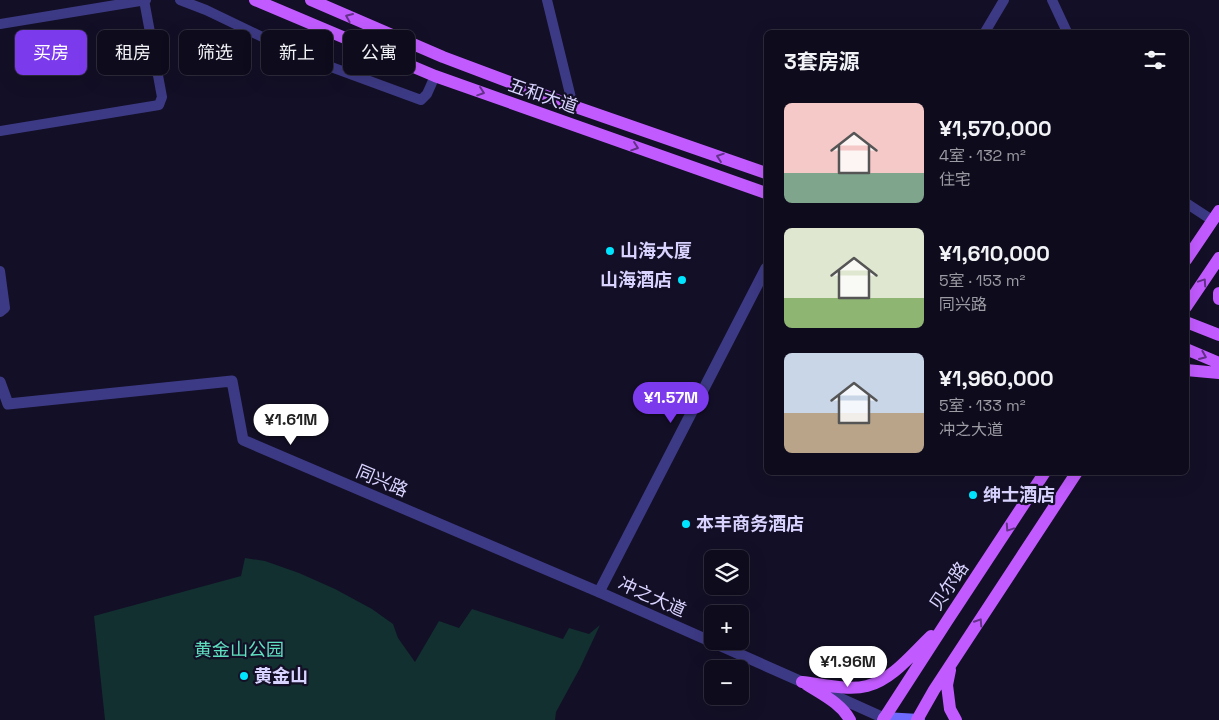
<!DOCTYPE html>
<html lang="zh">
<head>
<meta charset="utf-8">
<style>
	:root { --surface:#0e0b1c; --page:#171425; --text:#f1f3f6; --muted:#9b9ba3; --line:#2e2b3b; --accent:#7c3aed }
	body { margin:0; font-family:"Space Grotesk","Noto Sans SC",sans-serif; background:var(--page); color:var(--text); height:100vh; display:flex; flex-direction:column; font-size:19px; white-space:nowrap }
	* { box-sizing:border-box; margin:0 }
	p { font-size:16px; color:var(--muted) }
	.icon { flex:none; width:28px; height:28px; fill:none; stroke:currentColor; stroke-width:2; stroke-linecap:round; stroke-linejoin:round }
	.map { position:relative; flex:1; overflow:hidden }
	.panel { position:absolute; left:764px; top:30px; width:425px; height:445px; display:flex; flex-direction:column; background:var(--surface); border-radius:8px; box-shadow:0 5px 20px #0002,0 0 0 1px var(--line) }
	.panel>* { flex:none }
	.hud { position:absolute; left:15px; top:30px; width:475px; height:45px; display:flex; gap:10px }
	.fabs { position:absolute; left:704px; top:550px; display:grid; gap:10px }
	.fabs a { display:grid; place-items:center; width:45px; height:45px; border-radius:8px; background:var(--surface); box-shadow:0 5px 20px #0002,0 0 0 1px var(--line); font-size:25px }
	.price { position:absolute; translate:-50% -42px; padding:0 11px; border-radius:18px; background:#fff; color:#222; font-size:16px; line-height:32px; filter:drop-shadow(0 1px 2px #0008) }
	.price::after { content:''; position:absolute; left:50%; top:30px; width:15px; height:11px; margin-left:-8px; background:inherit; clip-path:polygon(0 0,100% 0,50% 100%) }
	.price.selected { background:var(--accent); color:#fff }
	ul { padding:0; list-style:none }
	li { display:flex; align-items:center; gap:15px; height:125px; padding:0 20px }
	li span { display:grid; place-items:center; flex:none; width:140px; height:100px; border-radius:8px; color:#555 }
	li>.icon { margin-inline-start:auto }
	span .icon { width:60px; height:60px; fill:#fffc; stroke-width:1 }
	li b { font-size:21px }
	h2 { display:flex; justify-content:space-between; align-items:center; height:60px; padding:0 20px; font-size:21px }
	.chip { padding:0 18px; border-radius:8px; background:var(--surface); box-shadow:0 5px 20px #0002,0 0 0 1px var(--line); font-size:18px; line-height:45px }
	.chip.selected { background:var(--accent); color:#fff }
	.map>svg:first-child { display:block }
	.green { fill:#12302f }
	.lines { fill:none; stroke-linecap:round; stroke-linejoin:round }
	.minor { stroke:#3d3a85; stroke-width:10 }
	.tertiary { stroke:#3d3a85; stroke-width:11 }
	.secondary { stroke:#6f6bff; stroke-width:12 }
	.primary { stroke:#c25bff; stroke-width:12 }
	.oneway { stroke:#623188 }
	.poi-dot { fill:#00e5ff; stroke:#130f26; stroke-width:2 }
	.labels { text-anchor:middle; stroke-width:4.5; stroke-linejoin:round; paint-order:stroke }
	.street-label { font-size:18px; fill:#d9d4ff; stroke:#130f26 }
	.poi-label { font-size:18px; font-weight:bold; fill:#d9d4ff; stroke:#130f26; text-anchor:start }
	.park-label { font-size:18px; fill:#5fe0c0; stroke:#130f26 }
</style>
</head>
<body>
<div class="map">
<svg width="1219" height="720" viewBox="0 0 1219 720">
	<rect width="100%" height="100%" fill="#130f26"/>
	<path class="green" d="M245,558l20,3 34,12 36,16 37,20 21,15 5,14 17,24 24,-41 20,7 13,-19 91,30 6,-11 20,6 11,-9 -20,43 -24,44 -1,8h-450l-11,-104 147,-40z"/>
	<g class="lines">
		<path class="minor" d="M180,0l26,10 98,47 117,43 6,-6 8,-18
			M547,0l26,106
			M1052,0l15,32
			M0,24l146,-24
			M985,32l19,-32
			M0,131l159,-26 3,-8 -18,-97
			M1186,203l26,17
			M0,271l5,37 -5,4"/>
		<path class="tertiary" d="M0,382l8,22 224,-23 11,59 356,152 210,93
			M599,592l167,-324
			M824,691l60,27"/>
		<path class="secondary" d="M884,718l35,2"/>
		<path class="primary" d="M255,0l180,76 331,117
			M311,0l132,57 130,49 193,67
			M1186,260l33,-49
			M1219,293v6
			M1186,307l33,-49
			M1186,322l33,13
			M1186,349l33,14
			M1186,370l33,3
			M950,670l-3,15 3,24 6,11
			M802,682c19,2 46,9 65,4 25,-6 46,-33 64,-50
			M806,684c15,10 35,19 44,36
			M883,720l64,-99 98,-149
			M917,720l17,-30 143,-218"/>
	</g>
	<defs><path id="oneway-chevron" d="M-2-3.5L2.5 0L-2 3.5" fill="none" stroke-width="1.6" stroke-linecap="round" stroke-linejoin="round" transform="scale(1.25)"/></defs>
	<g class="oneway">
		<use href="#oneway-chevron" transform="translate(349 17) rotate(-157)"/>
		<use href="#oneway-chevron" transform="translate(481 92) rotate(19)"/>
		<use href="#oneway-chevron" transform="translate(635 147) rotate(19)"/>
		<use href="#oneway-chevron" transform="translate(720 157) rotate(-161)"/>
		<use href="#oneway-chevron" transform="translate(1203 282) rotate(-56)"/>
		<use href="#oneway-chevron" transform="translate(1203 356) rotate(23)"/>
		<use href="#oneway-chevron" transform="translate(1009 528) rotate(124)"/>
		<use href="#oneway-chevron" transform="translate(979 622) rotate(-57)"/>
	</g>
	<g class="poi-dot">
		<circle cx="610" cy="251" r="5"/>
		<circle cx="682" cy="280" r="5"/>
		<circle cx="973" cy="495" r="5"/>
		<circle cx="686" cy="524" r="5"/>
		<circle cx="244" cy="676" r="5"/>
	</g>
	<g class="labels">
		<g class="street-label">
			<text transform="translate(543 96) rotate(19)" y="6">五和大道</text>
			<text transform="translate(382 481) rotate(23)" y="6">同兴路</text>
			<text transform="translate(949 586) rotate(-56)" y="6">贝尔路</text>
			<text transform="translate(652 597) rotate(24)" y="6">冲之大道</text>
		</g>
		<g class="poi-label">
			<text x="620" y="257">山海大厦</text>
			<text x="672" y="286" text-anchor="end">山海酒店</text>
			<text x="983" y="501">绅士酒店</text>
			<text x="696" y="530">本丰商务酒店</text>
			<text x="254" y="682">黄金山</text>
		</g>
		<g class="park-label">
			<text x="239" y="656">黄金山公园</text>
		</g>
	</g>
</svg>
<div class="fabs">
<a><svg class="icon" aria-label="layers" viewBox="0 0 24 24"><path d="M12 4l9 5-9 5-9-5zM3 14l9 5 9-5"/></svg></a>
<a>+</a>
<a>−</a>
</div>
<b class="price selected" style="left:671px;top:424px">¥1.57M</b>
<b class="price" style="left:291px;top:446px">¥1.61M</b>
<b class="price" style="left:848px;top:688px">¥1.96M</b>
<div class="hud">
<a class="chip selected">买房</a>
<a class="chip">租房</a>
<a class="chip">筛选</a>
<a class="chip">新上</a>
<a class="chip">公寓</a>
</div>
<section class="panel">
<h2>3套房源<svg class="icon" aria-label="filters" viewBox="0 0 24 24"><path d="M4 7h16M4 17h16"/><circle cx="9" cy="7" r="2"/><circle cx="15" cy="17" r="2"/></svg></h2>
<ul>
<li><span style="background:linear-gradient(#f6c9c9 70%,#7fa58c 0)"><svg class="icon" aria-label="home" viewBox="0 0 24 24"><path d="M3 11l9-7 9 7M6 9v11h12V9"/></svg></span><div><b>¥1,570,000</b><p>4室 · 132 m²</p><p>住宅</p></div></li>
<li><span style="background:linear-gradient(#dfe7d0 70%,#8fb573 0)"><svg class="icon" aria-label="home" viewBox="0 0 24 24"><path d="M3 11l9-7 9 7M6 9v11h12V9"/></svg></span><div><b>¥1,610,000</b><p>5室 · 153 m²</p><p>同兴路</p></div></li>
<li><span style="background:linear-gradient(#c9d6e8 60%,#b9a48a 0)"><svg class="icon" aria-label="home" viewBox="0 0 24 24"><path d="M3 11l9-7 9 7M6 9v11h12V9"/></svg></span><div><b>¥1,960,000</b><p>5室 · 133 m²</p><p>冲之大道</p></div></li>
</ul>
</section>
</div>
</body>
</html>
